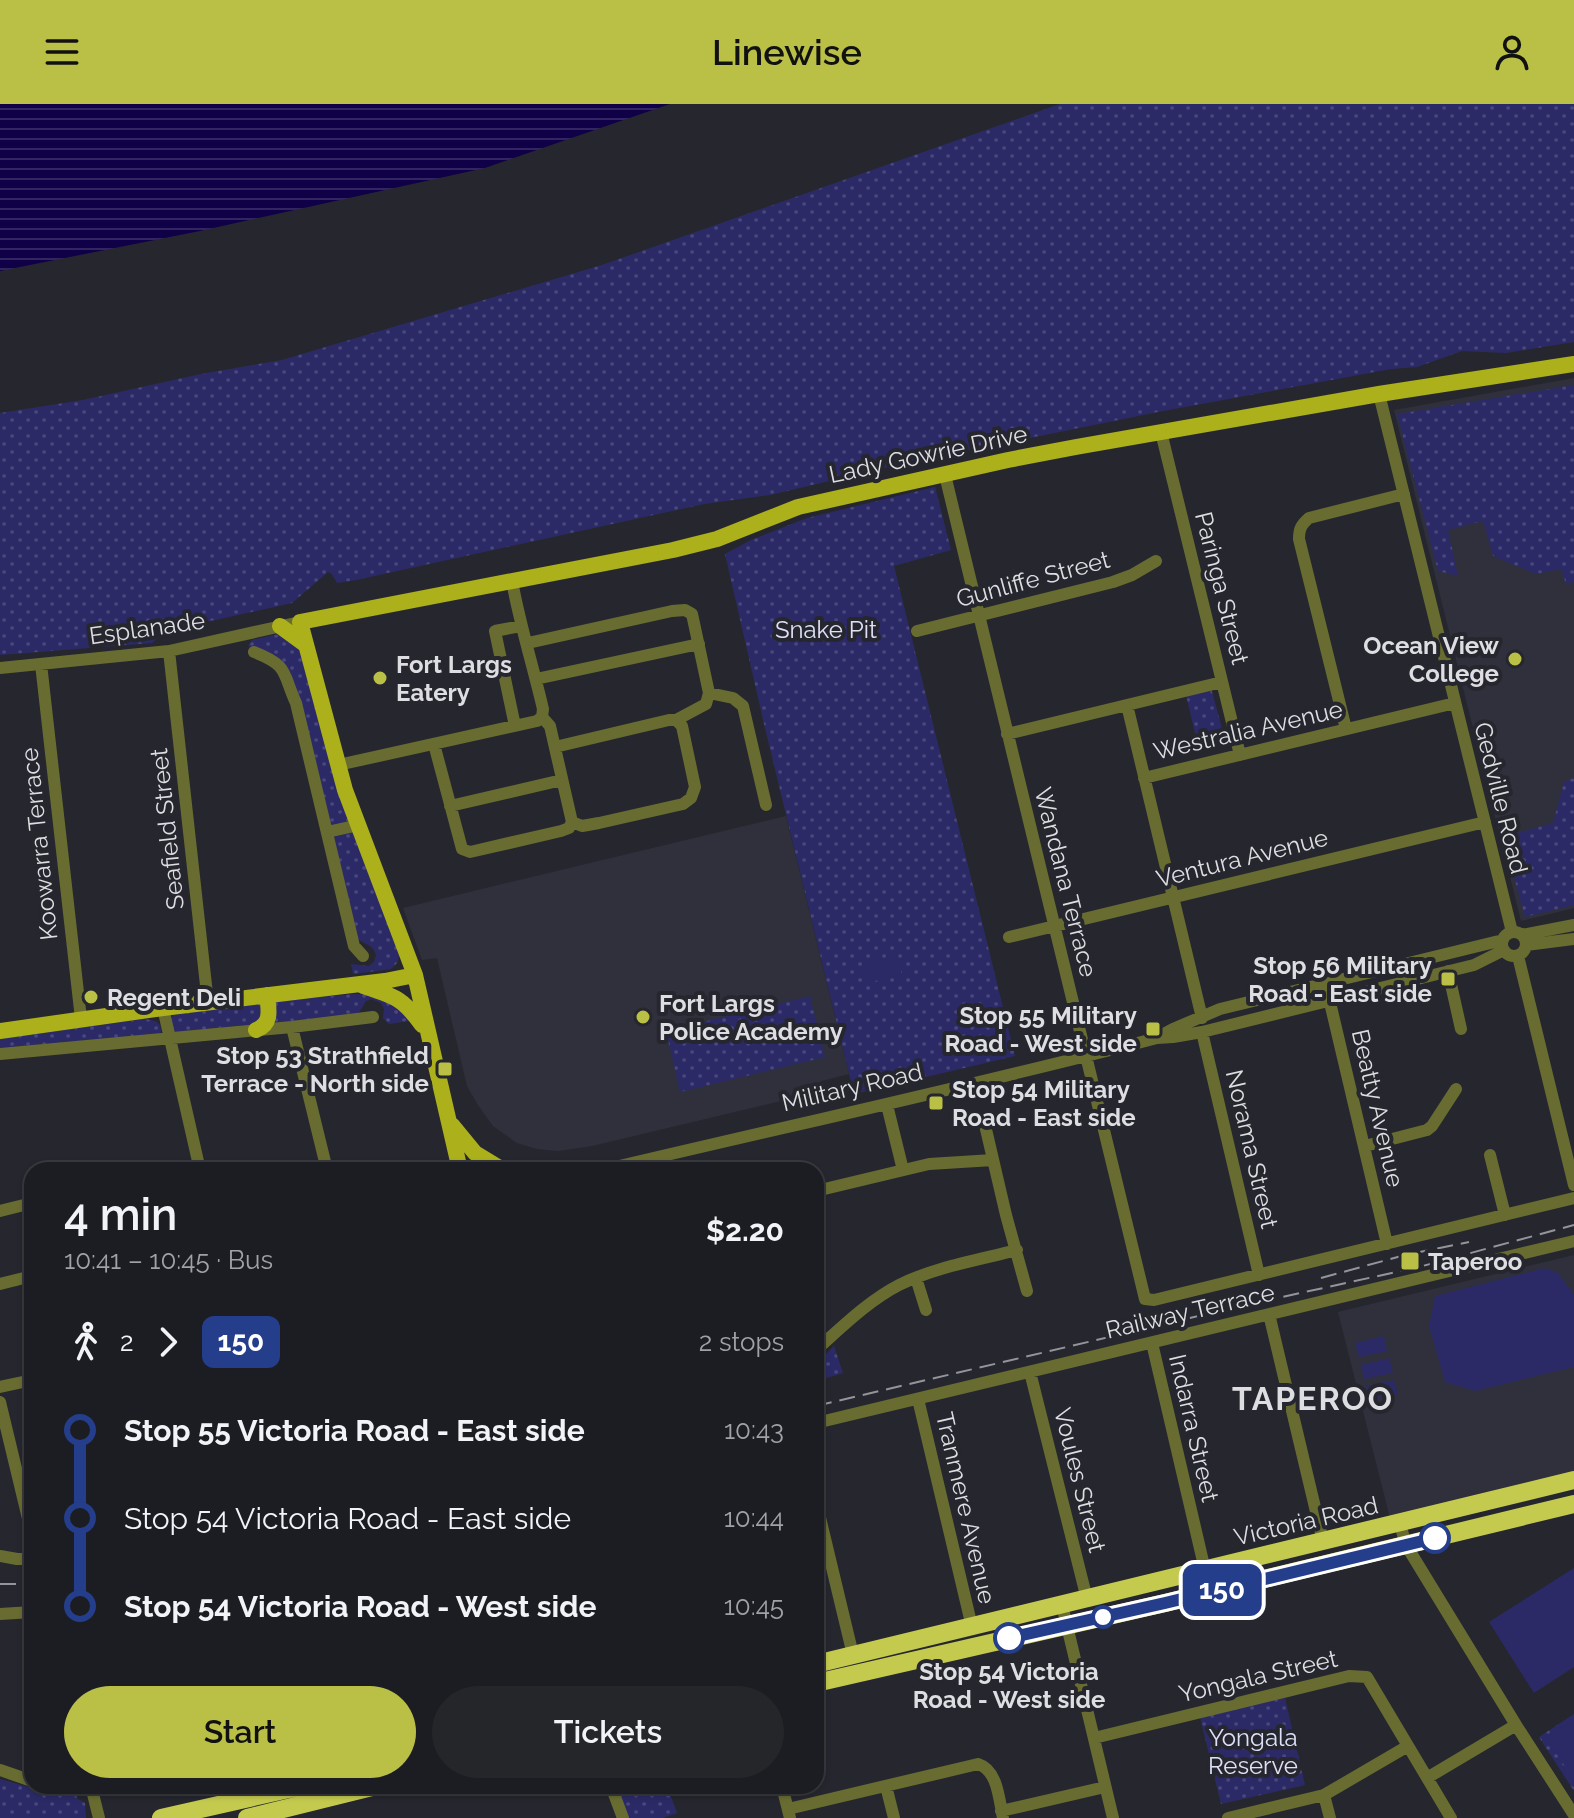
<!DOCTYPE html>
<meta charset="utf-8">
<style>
body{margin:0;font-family:Raleway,sans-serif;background:#25262a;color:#f1f3f6;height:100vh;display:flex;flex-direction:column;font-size:30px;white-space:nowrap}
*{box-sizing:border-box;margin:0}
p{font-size:26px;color:#a0a2a5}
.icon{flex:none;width:44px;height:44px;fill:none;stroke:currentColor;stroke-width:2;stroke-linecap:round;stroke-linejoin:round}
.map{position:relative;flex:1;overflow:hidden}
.sheet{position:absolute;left:24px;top:1058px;width:800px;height:632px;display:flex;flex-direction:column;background:#1c1d22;border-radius:24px;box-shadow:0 2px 6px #0004,0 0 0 2px #3a3b40}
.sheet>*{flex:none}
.badge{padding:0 16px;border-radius:12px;font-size:28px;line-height:52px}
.map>.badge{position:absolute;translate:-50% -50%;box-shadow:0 0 0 4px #fff}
.legs{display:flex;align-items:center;gap:12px;height:88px;padding:0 40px;font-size:26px}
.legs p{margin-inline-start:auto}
.summary{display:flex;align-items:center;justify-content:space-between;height:136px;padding:0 40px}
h1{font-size:44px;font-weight:600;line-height:60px}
.primary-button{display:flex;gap:16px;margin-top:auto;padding:16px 40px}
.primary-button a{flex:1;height:92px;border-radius:48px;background:#bac045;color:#111;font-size:32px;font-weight:600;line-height:92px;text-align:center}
.primary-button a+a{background:#25262a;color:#f1f3f6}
ul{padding:0 40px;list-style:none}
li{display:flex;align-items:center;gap:28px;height:88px;font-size:30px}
li i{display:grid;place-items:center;width:12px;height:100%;margin:0 10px;background:currentColor}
li i::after{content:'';width:20px;height:20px;margin:-10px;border:6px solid;border-radius:50%;background:#1c1d22}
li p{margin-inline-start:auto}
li:first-child i{background:linear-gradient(#0000 50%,currentColor 0)}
li:last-child i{background:linear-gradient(currentColor 50%,#0000 0)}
header{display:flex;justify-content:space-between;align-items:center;height:104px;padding:0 40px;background:#bac045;color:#111;font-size:36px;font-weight:600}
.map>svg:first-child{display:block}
.built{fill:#2f303c}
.grass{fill:url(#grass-dots)}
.garden{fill:#2b2a67}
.water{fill:url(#water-rules)}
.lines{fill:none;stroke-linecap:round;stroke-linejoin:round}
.minor{stroke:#696c31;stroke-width:12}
.major{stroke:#abb01b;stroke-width:16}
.highway{stroke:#c4ca4e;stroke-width:18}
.rail{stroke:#94949a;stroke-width:2;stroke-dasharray:16 8;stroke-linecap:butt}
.line-1-casing{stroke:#fff;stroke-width:18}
.line-1{stroke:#243e8c;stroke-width:12}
.poi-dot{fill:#bac045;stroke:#26272e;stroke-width:3}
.stop-1-dot{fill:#fff;stroke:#243e8c;stroke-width:4}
.labels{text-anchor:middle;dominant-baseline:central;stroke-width:8;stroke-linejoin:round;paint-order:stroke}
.street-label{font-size:24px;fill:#dddde2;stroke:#26272e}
.park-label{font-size:24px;fill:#dde0f7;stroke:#26272e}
.poi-label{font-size:24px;font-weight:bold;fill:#dddde2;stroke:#26272e;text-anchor:start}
.stop-label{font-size:24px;font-weight:bold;fill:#dddde2;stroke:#26272e}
.district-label{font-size:32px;font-weight:bold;letter-spacing:2px;fill:#dddde2;stroke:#26272e}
</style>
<header><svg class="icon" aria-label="menu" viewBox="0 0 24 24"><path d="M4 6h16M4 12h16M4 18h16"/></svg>Linewise<svg class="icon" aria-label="person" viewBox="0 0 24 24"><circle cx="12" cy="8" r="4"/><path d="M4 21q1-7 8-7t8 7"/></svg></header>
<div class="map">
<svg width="1574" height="1714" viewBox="0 0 1574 1714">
<defs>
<pattern id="grass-dots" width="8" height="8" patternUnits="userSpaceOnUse" patternTransform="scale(2)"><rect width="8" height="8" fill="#2b2a67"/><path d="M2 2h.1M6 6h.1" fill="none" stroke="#49487c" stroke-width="1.8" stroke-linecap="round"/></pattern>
<pattern id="water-rules" width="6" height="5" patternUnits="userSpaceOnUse" patternTransform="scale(2)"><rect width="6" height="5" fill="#100048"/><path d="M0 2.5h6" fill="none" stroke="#322562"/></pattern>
</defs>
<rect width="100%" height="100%" fill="#26272e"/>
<path class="built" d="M1574 274V804L1521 817 1394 306Z
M786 712 849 970 821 977 823 987 592 1042 558 1047 537 1045 517 1039 493 1022 478 1001 467 982 437 854 422 856 403 804Z
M1574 1151V1368L1390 1414 1338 1208Z"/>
<path class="grass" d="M1060 0H1574V238L1506 249 1462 247 1417 263 1391 265 1163 307 901 360 770 391 704 400 356 476 337 479 332 470 328 468 292 499 165 527 152 539 0 551V309L83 296 201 270 282 256 602 161Z
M1574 281V478L1566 480 1561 465 1536 470 1493 452 1483 417 1448 426 1458 472 1438 467 1397 310Z
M935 383 951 446 894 462 1015 952 854 990 765 624 725 450 751 436 807 414Z
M279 530 296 540 303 552 349 714V719L330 722 301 601 270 551 248 542 252 536Z
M1211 584 1226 639 1199 646 1186 591Z
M1574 674V801L1525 813 1498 714 1509 711 1514 730 1553 719 1564 678Z
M354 728 400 850 397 859 391 865 353 870 351 860 369 862 374 858 376 851C373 839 363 841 356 833L333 733Z
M353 890C387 890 389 896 415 916L389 920 383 914 384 905 381 899 371 895 366 897 358 910 270 920 275 898Z
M810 892 825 953 680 988 666 927Z
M262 899 266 903 257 920 175 928 172 925 170 915 174 911Z
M145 915C154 916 161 917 161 928L159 930 0 944V935Z
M834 1242 843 1269 816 1277V1260Z
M1285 1594 1305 1681 1221 1700 1200 1613Z
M1574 1610V1687L1539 1633Z
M0 1675 50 1689H75L78 1695 85 1699 86 1714H0Z
M616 1682H667L677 1709 663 1714H628Z"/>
<path class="garden" d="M898 852 902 871 866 879 862 860Z
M1545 1164 1558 1169 1574 1191V1263L1475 1287 1445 1278 1429 1222 1435 1192Z
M1384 1232 1387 1247 1359 1253 1355 1239Z
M1389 1254 1393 1269 1364 1275 1361 1261Z
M1394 1276 1398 1290 1369 1297 1366 1282Z
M1574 1464V1563L1534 1589 1489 1518Z
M1574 1616V1676L1546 1634Z"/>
<path class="water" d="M0 0H670L485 64 200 127 0 167Z"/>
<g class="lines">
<path class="minor" d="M1379 290 1512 828
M1161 328 1240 651
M945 371 1145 1195 1154 1196 1574 1094
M512 477C520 521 533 562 543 605L542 613
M917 527 1113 478 1132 471 1156 457
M528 539 672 507 685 506 692 510 709 589 706 600 676 616
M169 547 208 899
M254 548C290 562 282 569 296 599L354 842 363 852
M41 560 81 915
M0 564 169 547 300 518
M536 575 699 540
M709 589 733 594 743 602 766 701
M1127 601 1202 914
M515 622 495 527 521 522
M1346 625 1299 435C1299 425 1301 421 1309 414L1404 390
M1007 630 1222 578
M434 640 462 745 470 748 561 727 569 724 572 718 550 622 542 613
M555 643 669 616H676L682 622 695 683 691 694 683 700 599 719 582 722 572 718
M338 661 537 617 542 613
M1144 674 1455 599
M450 702 562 676
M327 728 359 721
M1502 840a12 12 0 1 1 24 0a12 12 0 1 1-24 0Z
M1522 831 1574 821
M1009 833 1485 718
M1526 841 1574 835
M1518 852 1574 1081
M1448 867 1461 925
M1328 890 1387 1140
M163 904 200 1066
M292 923 327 1066
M1202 928 1259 1171
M1160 932 1173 925 1220 905 1503 836
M0 950 292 923 373 913
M887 1001 903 1066
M985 1021 1006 1111 1027 1187
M1365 1042 1427 1026 1432 1022 1456 985
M1490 1051 1505 1111
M172 1066 198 1060
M603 1066C788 1022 973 982 1157 934L1173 933 1202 928 1474 861 1504 846
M816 1087 929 1060 993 1056
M0 1107 32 1099
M916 1174 926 1206
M0 1180 32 1172
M1269 1210 1323 1437
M1152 1239 1205 1466
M816 1246C842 1223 868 1197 899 1181 935 1163 978 1156 1017 1146
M1030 1268 1087 1495
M0 1283 32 1276
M918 1295 972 1523
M0 1298 32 1431
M816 1319 1574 1137
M816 1397 853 1551
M1400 1420 1406 1441 1516 1621 1574 1711
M0 1452 17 1455H32
M1062 1501 1113 1714
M0 1510 32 1508
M1094 1634 1349 1572 1367 1573 1451 1714
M0 1666 32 1677
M1427 1674 1516 1621
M91 1682 99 1714
M611 1682 623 1714
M782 1682 790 1714
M886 1682 894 1714
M1324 1691 1330 1714
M788 1705 978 1660C998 1666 999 1696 1003 1714
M1001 1707 1105 1683
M1228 1714 1324 1691 1408 1642"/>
<path class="major" d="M280 522 306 541
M363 882C394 892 403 894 422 921
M256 926C272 920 269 906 267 891
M0 927 163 904 385 877 415 871
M452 1021 475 1049 503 1066
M460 1066 415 871 345 686 300 518 673 446 717 435 798 403 1008 356 1076 343 1379 290 1574 260"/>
<path class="highway" d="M816 1560 1574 1376
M816 1579 1165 1499 1574 1400
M161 1714 302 1682
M247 1714 376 1682"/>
<path class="rail" d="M1321 1174 1405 1151 1469 1138
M816 1302 1241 1202 1419 1163 1574 1121
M0 1480H32"/>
</g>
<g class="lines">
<g class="line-1-casing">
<path id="line-1" d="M1009 1534 1165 1499 1435 1434"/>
</g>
<use href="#line-1" class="line-1"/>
</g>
<g class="poi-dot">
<circle cx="1515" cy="555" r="8"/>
<circle cx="380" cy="574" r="8"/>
<rect x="1440" y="867" width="16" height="16" rx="4"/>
<circle cx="91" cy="893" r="8"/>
<circle cx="643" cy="913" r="8"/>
<rect x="1145" y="917" width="16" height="16" rx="4"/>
<rect x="437" y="957" width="16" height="16" rx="4"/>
<rect x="928" y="991" width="16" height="16" rx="4"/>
<rect x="1400" y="1147" width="20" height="20" rx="4"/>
</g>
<g class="stop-1-dot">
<circle cx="1435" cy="1434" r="14"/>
<circle cx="1103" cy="1513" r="10"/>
<circle cx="1009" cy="1534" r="14"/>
</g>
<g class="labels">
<g class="street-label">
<text transform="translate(928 350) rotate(-12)">Lady Gowrie Drive</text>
<text transform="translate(1033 475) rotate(-15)">Gunliffe Street</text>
<text transform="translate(1222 484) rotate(76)">Paringa Street</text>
<text transform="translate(147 524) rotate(-8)">Esplanade</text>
<text transform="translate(1248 626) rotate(-13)">Westralia Avenue</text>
<text transform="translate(1501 694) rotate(76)">Gedville Road</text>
<text transform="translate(167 725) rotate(-96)">Seafield Street</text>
<text transform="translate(39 740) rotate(-96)">Koowarra Terrace</text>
<text transform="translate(1242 754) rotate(-14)">Ventura Avenue</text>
<text transform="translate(1066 778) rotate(76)">Wandana Terrace</text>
<text transform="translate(852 983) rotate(-13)">Military Road</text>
<text transform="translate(1378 1004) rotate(77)">Beatty Avenue</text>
<text transform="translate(1252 1045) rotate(77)">Norama Street</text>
<text transform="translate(1190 1207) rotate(-13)">Railway Terrace</text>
<text transform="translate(1194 1324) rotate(77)">Indarra Street</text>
<text transform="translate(1080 1376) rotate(76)">Voules Street</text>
<text transform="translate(966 1404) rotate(77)">Tranmere Avenue</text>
<text transform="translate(1306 1417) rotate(-13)">Victoria Road</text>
<text transform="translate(1258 1572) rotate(-13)">Yongala Street</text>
</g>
<g class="park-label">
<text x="826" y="525">Snake Pit</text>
<text x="1253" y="1633">Yongala<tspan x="1253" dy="28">Reserve</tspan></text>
</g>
<g class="poi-label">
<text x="1499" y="541" text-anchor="end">Ocean View<tspan x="1499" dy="28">College</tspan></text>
<text x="396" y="560">Fort Largs<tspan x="396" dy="28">Eatery</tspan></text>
<text x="1432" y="861" text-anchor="end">Stop 56 Military<tspan x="1432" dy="28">Road - East side</tspan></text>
<text x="107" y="893">Regent Deli</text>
<text x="659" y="899">Fort Largs<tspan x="659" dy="28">Police Academy</tspan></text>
<text x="1137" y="911" text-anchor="end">Stop 55 Military<tspan x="1137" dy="28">Road - West side</tspan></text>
<text x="429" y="951" text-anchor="end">Stop 53 Strathfield<tspan x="429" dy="28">Terrace - North side</tspan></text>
<text x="952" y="985">Stop 54 Military<tspan x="952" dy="28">Road - East side</tspan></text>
<text x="1428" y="1157">Taperoo</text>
</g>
<g class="stop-label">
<text x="1009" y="1567">Stop 54 Victoria<tspan x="1009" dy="28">Road - West side</tspan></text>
</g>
<g class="district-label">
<text x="1313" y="1294">TAPEROO</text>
</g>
</g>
</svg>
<b class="badge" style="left:1222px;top:1486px;background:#243e8c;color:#fff">150</b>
<section class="sheet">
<div class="summary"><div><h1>4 min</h1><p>10:41 – 10:45 · Bus</p></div><b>$2.20</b></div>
<div class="legs"><svg class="icon" aria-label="walk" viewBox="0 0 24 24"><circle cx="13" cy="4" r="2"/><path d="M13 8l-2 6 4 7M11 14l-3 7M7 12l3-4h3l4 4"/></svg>2<svg class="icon" aria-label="forward" viewBox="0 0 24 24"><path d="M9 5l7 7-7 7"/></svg><b class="badge" style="background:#243e8c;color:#fff">150</b><p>2 stops</p></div>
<ul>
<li><i style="color:#243e8c"></i><b>Stop 55 Victoria Road - East side</b><p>10:43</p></li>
<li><i style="color:#243e8c"></i><span>Stop 54 Victoria Road - East side</span><p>10:44</p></li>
<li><i style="color:#243e8c"></i><b>Stop 54 Victoria Road - West side</b><p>10:45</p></li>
</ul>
<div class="primary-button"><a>Start</a><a>Tickets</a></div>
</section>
</div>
